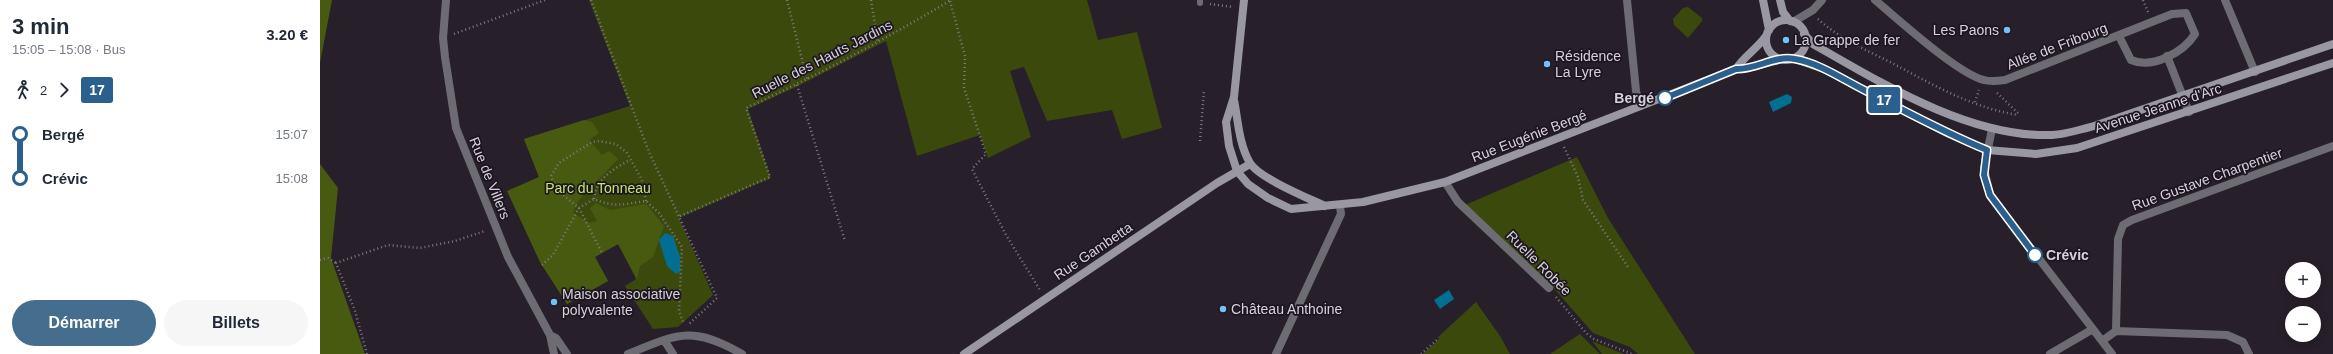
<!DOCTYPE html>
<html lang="fr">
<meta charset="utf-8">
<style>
body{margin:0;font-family:Arial,sans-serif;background:#f6f6f7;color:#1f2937;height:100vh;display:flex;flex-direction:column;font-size:15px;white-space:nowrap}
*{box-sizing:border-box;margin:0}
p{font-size:13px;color:#747a83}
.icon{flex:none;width:22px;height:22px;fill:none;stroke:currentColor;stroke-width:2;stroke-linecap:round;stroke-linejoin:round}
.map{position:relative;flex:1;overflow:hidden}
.panel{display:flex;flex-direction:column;background:#fff;width:320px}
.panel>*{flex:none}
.badge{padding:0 8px;border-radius:3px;font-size:14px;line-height:26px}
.fabs{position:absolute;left:1965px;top:262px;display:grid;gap:8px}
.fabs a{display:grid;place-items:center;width:36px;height:36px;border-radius:50%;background:#fff;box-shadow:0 2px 10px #0003;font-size:20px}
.map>.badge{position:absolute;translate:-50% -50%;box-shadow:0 0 0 2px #fff}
.legs{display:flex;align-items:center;gap:6px;height:44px;padding:0 12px;font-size:13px}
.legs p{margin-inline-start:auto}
.headline{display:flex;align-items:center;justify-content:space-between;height:68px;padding:0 12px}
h1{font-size:22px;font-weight:700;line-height:30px}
.primary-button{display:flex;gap:8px;margin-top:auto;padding:8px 12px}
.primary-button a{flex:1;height:46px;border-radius:24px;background:#456d8d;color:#fff;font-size:16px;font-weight:700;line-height:46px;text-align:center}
.primary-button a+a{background:#f6f6f7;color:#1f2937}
ul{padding:0 12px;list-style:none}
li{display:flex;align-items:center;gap:14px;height:44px;font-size:15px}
li i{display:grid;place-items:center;width:6px;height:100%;margin:0 5px;background:currentColor}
li i::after{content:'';width:10px;height:10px;margin:-5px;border:3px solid;border-radius:50%;background:#fff}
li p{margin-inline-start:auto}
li:first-child i{background:linear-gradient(#0000 50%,currentColor 0)}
li:last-child i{background:linear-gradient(currentColor 50%,#0000 0)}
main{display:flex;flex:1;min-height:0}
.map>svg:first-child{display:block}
.green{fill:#3b4a0c}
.forest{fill:#485a0f}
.water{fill:#006f92}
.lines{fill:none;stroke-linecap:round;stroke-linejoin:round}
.path{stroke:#807a83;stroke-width:2.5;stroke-dasharray:1 3;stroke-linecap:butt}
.lane{stroke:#6e6c73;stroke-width:6}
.street{stroke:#6e6c73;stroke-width:8}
.secondary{stroke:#9997a2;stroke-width:8}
.line-1-casing{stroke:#fff;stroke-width:9}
.line-1{stroke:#2b5f8d;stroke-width:6}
.poi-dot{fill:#73c1f6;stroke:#1d1621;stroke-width:1.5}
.stop-1-dot{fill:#fff;stroke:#2b5f8d;stroke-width:2}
.labels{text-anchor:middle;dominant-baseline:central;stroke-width:3.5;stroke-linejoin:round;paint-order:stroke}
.poi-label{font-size:14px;fill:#d7d2da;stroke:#1d1621;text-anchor:start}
.street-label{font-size:14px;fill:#d7d2da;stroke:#1d1621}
.stop-label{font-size:14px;font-weight:bold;fill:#d7d2da;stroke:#1d1621;text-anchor:end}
.park-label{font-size:14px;fill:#c4e76c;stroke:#1d1621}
</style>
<main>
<section class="panel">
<div class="headline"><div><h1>3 min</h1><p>15:05 – 15:08 · Bus</p></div><b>3.20 €</b></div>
<div class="legs"><svg class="icon" aria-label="walk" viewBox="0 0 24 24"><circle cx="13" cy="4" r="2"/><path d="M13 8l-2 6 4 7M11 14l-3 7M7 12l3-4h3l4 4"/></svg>2<svg class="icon" aria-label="forward" viewBox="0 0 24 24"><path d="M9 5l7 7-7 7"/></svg><b class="badge" style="background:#2b5f8d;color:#fff">17</b></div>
<ul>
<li><i style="color:#2b5f8d"></i><b>Bergé</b><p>15:07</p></li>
<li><i style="color:#2b5f8d"></i><b>Crévic</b><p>15:08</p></li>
</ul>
<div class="primary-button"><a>Démarrer</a><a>Billets</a></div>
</section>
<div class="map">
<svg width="2013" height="354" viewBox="0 0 2013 354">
<rect width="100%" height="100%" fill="#271f2a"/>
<path class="green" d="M269 0H767L778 40 817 32 842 128 802 139 792 110 727 121 704 67 690 71 711 137 668 158 660 135 597 156 566 41 476 87 428 109 451 178 359 218 393 295 358 327 333 329 305 286 316 279 298 244 275 257 288 281 247 304 220 262 197 187 219 177 204 139 310 106Z
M1368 7 1382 18V21L1368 38 1354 25 1353 19 1363 8Z
M1257 157 1288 218 1375 354H1318L1310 347 1273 333 1231 285 1145 205Z
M1156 302 1180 336 1190 354H1103L1119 339 1118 337Z
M1260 334 1280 354H1230Z
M1272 341 1304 354H1282Z"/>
<path class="forest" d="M0 0H12L0 63Z
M264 120 272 122 279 133 269 140 282 155 289 151 298 159 258 201 253 213 269 223 277 221 270 208 276 203 290 210 326 204 344 226 333 257 320 266 317 279 298 244 275 257 288 281 247 304 220 262 187 191 219 177 204 139Z
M0 164 18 188 11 258 45 354H0Z"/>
<path class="water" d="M1467 94 1472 97 1471 103 1453 112 1449 102Z
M345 233 353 236 360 257V272L356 274 347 266 339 240Z
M1129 290 1134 299 1120 309 1114 300Z"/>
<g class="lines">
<path class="path" d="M271 0 329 152 397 298 368 325
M467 0 487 79
M551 0 558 43
M1823 0 1828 12
M630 1 645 56 644 88 666 154 652 169 686 235 720 290
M890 4 913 7
M1498 19C1520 39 1548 51 1574 64 1613 85 1653 108 1698 115
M134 34 225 0
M1516 45 1521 37
M477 85 525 241
M1677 93 1698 113
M1655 102 1659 90
M880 141 884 90
M1244 147 1258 177 1263 200 1308 267
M274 199C276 179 293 169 310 160
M326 201 322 180 307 153 296 144 279 141 272 142 239 163 231 176C235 190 248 199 259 208L274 199C295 208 304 204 326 201L339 213 362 247 359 311 364 324
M259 208 282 253
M360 216 450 177 426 108C496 76 564 40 631 0
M0 260 8 258 16 263
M222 265 233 255 259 208
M1236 297 1266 333 1274 339 1312 354
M47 354 35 311 16 263 68 245 100 248 135 241 165 231
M1101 354 1118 339"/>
<path class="lane" d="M880 3V0"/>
<path class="street" d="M126 0 123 38 125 57 136 128 188 257 230 335 234 354
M1307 0 1316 91 1320 106
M1555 0C1578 19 1638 74 1664 80 1671 82 1678 81 1685 80L1852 14 1866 13 1875 34C1863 53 1832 69 1811 60L1799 36
M1905 0 1935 72
M1473 22 1493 10 1502 0
M1847 56 1869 112
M1672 129 1664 168 1670 195 1792 354
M1125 182 1138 202 1229 288
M1796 331 1798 239 1803 225 1812 220 2013 146
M230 335 236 338 247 354
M344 340 353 354
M1782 341 1796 331 1907 335 1923 342 1929 354
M308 354C357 334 372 325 422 354
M956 354 1021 214 1020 206
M1730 354 1773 329"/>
<path class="secondary" d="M924 0 914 97 906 122 909 146 917 171 928 184 948 198 971 209 1043 202 1125 182 1416 69C1432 70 1448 61 1465 59
M1443 0 1449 30
M1460 0 1463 12 1470 21
M1446 40a20 20 0 1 1 40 0a20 20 0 1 1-40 0Z
M1484 34 1493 44C1563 84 1650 138 1732 135 1746 134 1760 130 1774 126L2013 44
M1472 58 1504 69 1627 133 1667 150 1716 154 1757 148 2013 63
M1416 69C1424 56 1437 49 1446 36
M914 100C918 120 919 145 930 163 939 178 988 198 1005 206
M644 354 897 183 930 164"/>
</g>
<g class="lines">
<g class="line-1-casing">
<path id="line-1" d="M1345 98 1416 69C1436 70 1454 55 1475 59 1499 63 1522 79 1544 90 1585 111 1625 133 1667 150L1664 175 1670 195 1715 255"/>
</g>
<use href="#line-1" class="line-1"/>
</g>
<g class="poi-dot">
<circle cx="1687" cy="30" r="4"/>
<circle cx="1466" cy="40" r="4"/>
<circle cx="1227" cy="64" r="4"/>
<circle cx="234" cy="302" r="4"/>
<circle cx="903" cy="309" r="4"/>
</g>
<g class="stop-1-dot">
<circle cx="1345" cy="98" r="7"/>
<circle cx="1715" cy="255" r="7"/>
</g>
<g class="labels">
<g class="poi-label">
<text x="1679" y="30" text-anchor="end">Les Paons</text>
<text x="1474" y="40">La Grappe de fer</text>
<text x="1235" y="56">Résidence<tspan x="1235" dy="16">La Lyre</tspan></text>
<text x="242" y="294">Maison associative<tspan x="242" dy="16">polyvalente</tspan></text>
<text x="911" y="309">Château Anthoine</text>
</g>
<g class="street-label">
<text transform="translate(1737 46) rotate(-21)">Allée de Fribourg</text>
<text transform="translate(502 59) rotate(-27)">Ruelle des Hauts Jardins</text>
<text transform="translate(1838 108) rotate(-18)">Avenue Jeanne d'Arc</text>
<text transform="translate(1209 136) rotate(-21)">Rue Eugénie Bergé</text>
<text transform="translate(170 178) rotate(68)">Rue de Villers</text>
<text transform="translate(1887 179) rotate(-20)">Rue Gustave Charpentier</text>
<text transform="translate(773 251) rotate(-34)">Rue Gambetta</text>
<text transform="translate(1219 263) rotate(45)">Ruelle Robée</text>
</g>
<g class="stop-label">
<text x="1334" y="98">Bergé</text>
<text x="1726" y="255" text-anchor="start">Crévic</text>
</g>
<g class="park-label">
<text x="278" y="188">Parc du Tonneau</text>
</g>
</g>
</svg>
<div class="fabs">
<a>+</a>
<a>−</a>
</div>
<b class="badge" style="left:1564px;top:100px;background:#2b5f8d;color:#fff">17</b>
</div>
</main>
